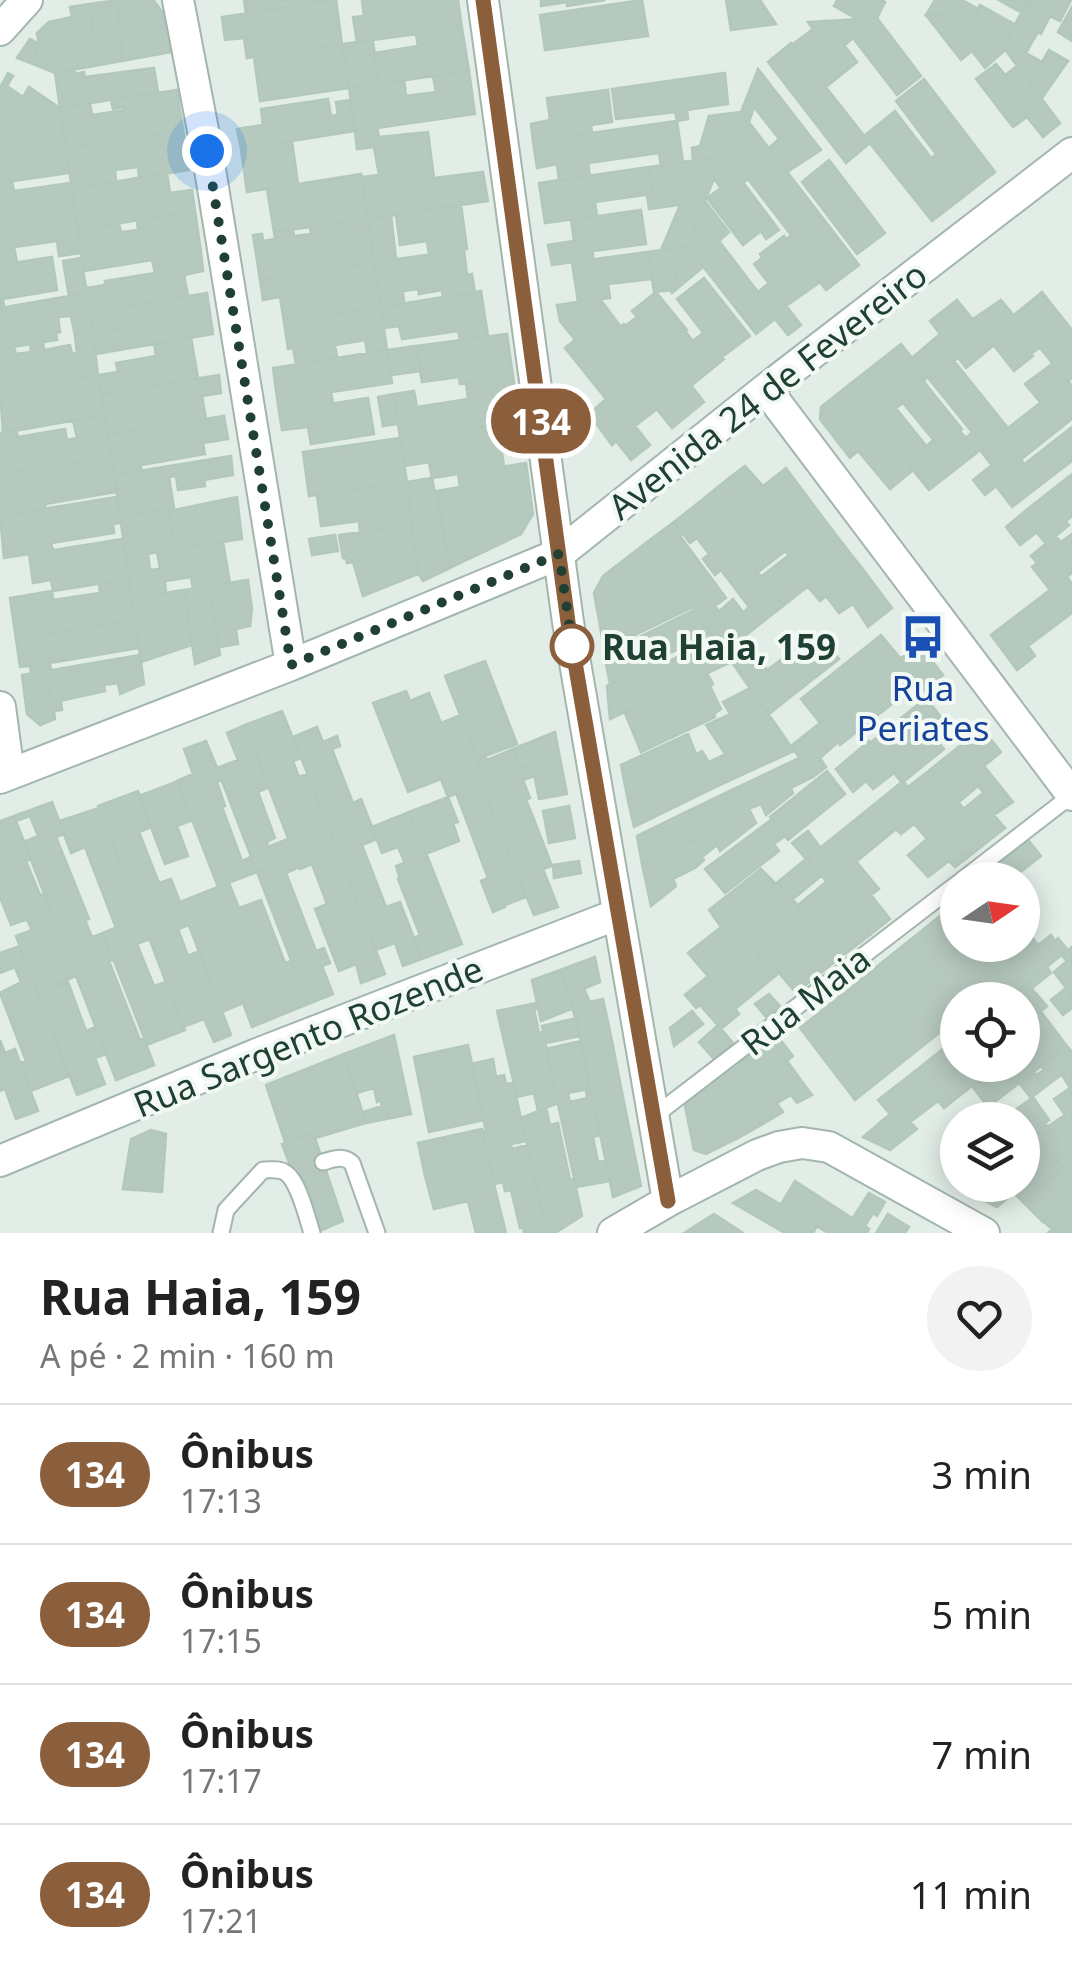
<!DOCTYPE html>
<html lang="pt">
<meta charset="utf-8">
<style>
body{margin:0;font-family:"Noto Sans",sans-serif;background:#f2f2f2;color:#222;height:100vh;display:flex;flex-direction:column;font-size:38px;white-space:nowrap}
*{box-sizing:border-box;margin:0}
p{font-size:32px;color:#767676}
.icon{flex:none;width:55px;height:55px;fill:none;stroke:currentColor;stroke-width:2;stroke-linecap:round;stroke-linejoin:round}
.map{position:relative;height:1233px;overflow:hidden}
.panel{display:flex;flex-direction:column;background:#fff;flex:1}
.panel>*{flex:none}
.badge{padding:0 20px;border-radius:32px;font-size:35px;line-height:65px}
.needle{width:65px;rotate:77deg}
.buttons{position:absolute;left:940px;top:862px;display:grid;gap:20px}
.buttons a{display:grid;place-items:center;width:100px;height:100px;border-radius:50%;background:#fff;box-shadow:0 5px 25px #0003;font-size:50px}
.you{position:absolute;width:50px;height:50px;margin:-25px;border:8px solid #fff;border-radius:50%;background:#1a73e8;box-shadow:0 0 0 15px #1a73e833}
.map>.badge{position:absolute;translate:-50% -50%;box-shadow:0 0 0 5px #fff}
.round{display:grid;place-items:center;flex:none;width:105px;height:105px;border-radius:52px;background:#f2f2f2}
.headline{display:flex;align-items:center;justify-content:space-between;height:170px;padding:0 40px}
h1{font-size:48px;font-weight:700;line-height:75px}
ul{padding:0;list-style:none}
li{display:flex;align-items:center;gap:30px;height:140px;padding:0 40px;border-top:2px solid #e0e0e0}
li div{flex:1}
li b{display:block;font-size:38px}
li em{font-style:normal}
li .badge{min-width:110px;font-weight:700;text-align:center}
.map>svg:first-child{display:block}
.building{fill:#b6c9bf;stroke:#b3c8bc;stroke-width:2.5}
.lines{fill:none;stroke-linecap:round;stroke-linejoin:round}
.lane-casing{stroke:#a3b6ad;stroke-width:19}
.street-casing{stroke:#a3b6ad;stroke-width:34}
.lane{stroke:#fff;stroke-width:15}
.street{stroke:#fff;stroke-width:30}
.line-casing{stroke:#fff;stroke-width:22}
.line{stroke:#8b5e3c;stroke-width:15}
.walk{stroke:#1f4033;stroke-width:10;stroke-dasharray:0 18}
.stop-dot{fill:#fff;stroke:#8b5e3c;stroke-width:5}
.labels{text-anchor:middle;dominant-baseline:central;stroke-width:8;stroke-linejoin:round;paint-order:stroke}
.street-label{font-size:35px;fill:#1f4033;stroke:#f2f9f5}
.stop-label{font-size:35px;font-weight:bold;fill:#1f4033;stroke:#f2f9f5;text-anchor:start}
.transit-label{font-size:35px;fill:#164399;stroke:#f2f9f5}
</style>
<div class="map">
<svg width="1072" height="1233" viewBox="0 0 1072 1233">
<rect width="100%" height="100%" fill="#e1ede6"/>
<path class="building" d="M118 0 154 1 164 14 171 52 122 61Z
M118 0 122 61 55 73 33 64 38 46 94 36 89 4Z
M244 0H330V1L246 13Z
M336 0 342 44 247 58 244 38 225 40 222 17Z
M362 0H458L462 28 357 42 353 17 364 16Z
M541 0H605L567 6V2L541 6Z
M642 0 648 36 545 50 540 15Z
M726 0H760L776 24 731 30Z
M837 0H881L885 2 877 18 857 19 834 6Z
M935 0H962L978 9 976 12 926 15Z
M999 0H1029L1022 13Z
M1029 0H1071L1060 21 1026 4Z
M89 4 94 36 38 46 33 64 17 58 30 39 39 44 37 33 49 22 72 17 70 7Z
M1026 4 1050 16 1041 34 1038 32 1026 53 1042 62 1030 83 1003 47Z
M980 5 1016 25 1003 47 976 12Z
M1072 7V41L1058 32Z
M976 12 1005 50 985 68 972 51 961 60 926 15Z
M877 18 921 76 897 95 853 38 845 45 826 21Z
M826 21 857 62 826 87 793 44 813 29 808 22Z
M462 28 469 71 378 84 374 53 418 46 416 34Z
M373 40 378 84 349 88 342 44Z
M791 43 870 143 846 163 768 62Z
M342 44 349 88 260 101 254 57Z
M1049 50 1068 61 1042 98 1030 83Z
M996 64 1005 75 1017 66 1060 123 1043 137 1027 117 1013 127 976 79Z
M154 68 158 92 60 108 55 73 74 69 75 74 84 72 85 77Z
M758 69 821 150 787 172 769 148 779 139 754 107 749 122 741 112Z
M469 71 475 114 355 131 349 88 404 80 406 96 436 92 433 76Z
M8 73 13 76 7 86 23 97 29 87 60 108 64 139 0 149V88Z
M725 73 728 104 687 110 688 119 677 121 675 112 616 119 612 89Z
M924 79 995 172 962 198 932 158 936 154 896 101Z
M177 90 183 130 66 148 60 108 90 103 92 115 125 110 124 107 113 109 111 100Z
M608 90 612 122 591 125 592 133 533 141 531 124 550 120 547 98Z
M328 99 331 116 338 115 336 102 350 100 355 131 241 149 237 129 263 125 261 109Z
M895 111 962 198 932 221 864 136Z
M741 112 723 156 693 161 692 148 700 146 709 116Z
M741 112 859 265 826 290 787 239 791 235 748 179 743 183 723 156Z
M677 121 683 162 661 166 659 153 588 163 590 176 559 181 557 164 537 168 533 141Z
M377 128 379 137 428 132 434 178 483 172 488 201 368 219 362 177 379 175 374 147 357 149 355 131Z
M183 130 189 170 139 178 138 167 115 170 116 182 72 189 66 148Z
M64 139 69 173 0 183V149Z
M292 141 298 184 247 192 241 149Z
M723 156 705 201 649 209 647 195 652 194 649 167Z
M723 156 779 230 766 239 761 231 743 245 707 198 721 188 714 179Z
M829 160 885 233 857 254 802 182Z
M649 167 652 194 595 202 597 216 545 223 539 183Z
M167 173 170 193 192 190 195 211 78 230 72 189Z
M361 174 368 219 274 232 267 189Z
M12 181 14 191 71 183 75 212 0 223V183Z
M705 201 687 246 661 250 680 205Z
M705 201 729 232 719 241 758 292 769 283 801 325 788 335 775 319 756 334 687 246Z
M461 204 467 249 429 255 427 241 400 245 396 215Z
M641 210 646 244 593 251V259L552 265 548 245 574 241 571 220Z
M195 211 201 252 84 271 78 230 119 224 121 232 138 230 137 221Z
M75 212 81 253 59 256 57 241 14 247 17 263 0 265V223Z
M391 215 396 259 374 262 368 219Z
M368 219 374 262 260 280 253 235 262 234 263 241 275 239 274 232 293 230 294 236 311 234 310 227Z
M784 236 820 282 786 306 754 264 762 258 760 254Z
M687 246 670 290 654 292 648 252Z
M687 246 703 267 672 293 670 290Z
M464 250 467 275 472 274 475 293 443 298 442 290 419 294 418 289 403 291 404 304 381 307 374 262Z
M201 252 203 271 184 275 188 296 89 313 86 288 105 285V281L155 273 152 260Z
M648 252 653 279 608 284 610 298 578 302 572 262Z
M52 257 57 290 3 299 4 307 0 308V265Z
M81 258 87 293 69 296 63 261Z
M374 262 381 307 284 322 280 297 263 300 260 280Z
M704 278 750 336 722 357 677 299Z
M481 291 488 336 460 340 458 331 402 339 399 326 384 328 381 307Z
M656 292 687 330 685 331 693 341 703 333 724 359 691 386 632 311Z
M1042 292 1072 330V378L1067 382 1014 315Z
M87 293 93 333 75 336 71 316 58 317 60 332 56 333 57 340 0 349V308Z
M207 293 210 313 93 333 89 313Z
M600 299 621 327 602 342 570 303Z
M957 300 994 345 966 368 930 321Z
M1001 300 1040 347 1031 354 1033 356 1014 371 973 319Z
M570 303 657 409 635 426 650 445 631 460 616 441 612 445 589 414 606 399 565 348 575 340 560 321 557 305Z
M381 307 387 350 367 352 365 340 335 345 337 357 296 364 293 348 288 349 284 322Z
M210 313 213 334 96 354 93 333Z
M637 317 687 380 676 389 625 326Z
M624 324 676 389 687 380 704 402 672 428 602 342Z
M93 333 98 375 0 390V349L14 347 16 354 31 352 30 344 43 342 44 350 70 345 72 354 77 353 75 336Z
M507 334 513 376 460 384 459 377 422 382 416 346Z
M940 334 958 358 954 361 1008 428 984 447 912 358Z
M191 337 198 378 101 394 98 375 118 372 116 363 156 356 154 343Z
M901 344 927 377 924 381 912 367 889 386 873 366Z
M416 346 421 371 391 375 387 350Z
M387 350 392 383 331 392 333 403 279 412 273 368Z
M1052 364 1067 382 1041 403 1025 384Z
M873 366 889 386 903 403 896 408 878 386 857 402 845 388Z
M912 367 962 429 940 448 889 386Z
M98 375 105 415 3 433 0 390Z
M219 375 221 393 202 396 206 419 108 435 101 394Z
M513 376 519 421 400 438 394 394 414 391 417 407 468 399 466 383Z
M1068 381 1072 386V419L1000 476 980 450Z
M878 386 928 448 908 464 857 402Z
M845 388 913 470 890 489 858 451 850 458 820 419 821 407Z
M394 394 398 424 383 426 378 397Z
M368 398 374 434 311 444 308 427 282 430 279 412Z
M105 415 111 457 0 474V433L16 430 18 437 65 429 67 440 77 438 73 420Z
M224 416 228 439 203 443 205 454 141 465V471L114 475 108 435Z
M498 424 504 467 432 478 429 462 404 466 400 438Z
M1072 427V461L1012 507 996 486Z
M960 431 966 438 972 432 984 447 956 469 940 448Z
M400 438 407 482 309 496 303 452Z
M933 440 956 469 929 490 908 464Z
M231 456 233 475 204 480 205 486 178 490 176 476 169 477 174 508 120 516 114 475Z
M111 457 116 492 45 504 46 509 0 516V474Z
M1021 459 1024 464 985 495 973 480 992 465 1000 476Z
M526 463 533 514 521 534 450 568 437 491 460 487 458 474Z
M745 466 763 486 786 468 824 519 784 550 729 478Z
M1072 474V516L1065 522 1069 525 1046 544 1034 529 1037 527 1025 511Z
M432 478 450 568 423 581 418 573 407 482Z
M729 478 785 551 758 572 703 499Z
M407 482 412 525 360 532 359 521 321 526 317 495Z
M117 497 121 523 113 524 114 533 51 543 53 550 4 558 0 516Z
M237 497 242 539 175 549 169 511Z
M703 499 783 606 755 628 744 612 749 607 721 570 715 575 703 559 709 554 697 538 690 543 674 522Z
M168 508 175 549 126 558 120 516Z
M1025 511 1037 527 1034 529 1037 532 1020 545 1006 527Z
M824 519 850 553 811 584 784 550Z
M674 522 683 533 680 536 712 579 699 589 695 584 683 594 647 542Z
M412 525 418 574 363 596 353 562 347 563 346 558H343L339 535Z
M1072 534V573L1050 590 1032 567 1037 563 1031 556 1055 536 1061 542Z
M335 535 338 551 312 555 309 539Z
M123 539 129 579 53 591 51 580 33 583 29 554Z
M223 542 230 583 193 589 191 577 165 581 166 593 131 598 126 558 148 554 150 570 160 569 157 552Z
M647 542 674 581 599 620 594 593 603 576Z
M850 553 862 568 820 601 808 587Z
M789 555 811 584 783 606 761 577Z
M862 568 892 608 868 627 853 604 839 613 826 596Z
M1067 577 1072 584V613L1028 646 1035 656 1017 670 991 635Z
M129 579 135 620 16 639 10 598 52 591 53 600 100 593 99 584Z
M712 579 726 598 715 606 720 613 705 624 683 594 695 584 699 589Z
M248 580 252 609 250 626 236 629 238 644 219 647 209 586Z
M674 581 693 607 604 650 599 620Z
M209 586 220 655 195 664 184 590Z
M184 590 192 645 141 662 131 598Z
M733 599 755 628 725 652 705 624Z
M694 610 710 633 634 671 621 646Z
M135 620 139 648 50 663 51 670 31 673 30 666 20 667 16 639Z
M712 635 731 662 610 719 607 686 658 660 661 665 697 647V644Z
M881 635 901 659 820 723 801 699Z
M742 638 789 698 768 715 725 652Z
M814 643 824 654 830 648 839 659 789 698 767 670 789 654 792 658Z
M919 644 943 675 922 692 916 685 840 745 838 742 820 758 826 767 813 777 791 746Z
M140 655 144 684 120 694 118 683 104 685 105 691 51 703 46 671Z
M626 655 634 671 610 684 606 664Z
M485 661 517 744 477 759 445 676Z
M46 671 51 703 61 701 62 710 54 711 55 719 40 725 27 714 22 675Z
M707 673 713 684 710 686 721 709 714 714 715 717 641 752 625 713Z
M750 688 759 701 730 714 723 702Z
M406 691 441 779 408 792 373 703Z
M429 693 441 723 461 715 487 782 448 797 410 701Z
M926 698 942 718 928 730 944 749 902 783 870 743Z
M759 701 779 729 725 754 706 725Z
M282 711 301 758 293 761 299 777 307 774 334 842 295 857 245 725Z
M245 725 269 787 258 792 275 838 267 842 268 847 288 839 295 857 257 872 217 768 238 760 227 733Z
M317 727 323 742 337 736 340 746 332 749 353 803 361 799 372 827 334 842 293 737Z
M982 728 1001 752 984 766 997 782 984 793 978 786 959 802 931 769Z
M779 729 794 751 724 783 713 760Z
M555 732 559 753 521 768 513 749Z
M688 734 696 754 702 751 709 762 628 801 621 765Z
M206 741 222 780 217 782 225 806 222 807 242 861 251 857 257 872 218 887 177 781 193 774 184 749Z
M869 741 894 773 873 789 866 781 853 792 836 769Z
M513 749 521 768 487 782 477 759 485 756 487 760Z
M559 753 567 794 539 799 532 764Z
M799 758 813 777 791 788 793 793 766 815 761 804 749 809 738 787Z
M713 760 724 783 634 827 628 801Z
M532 764 535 776 523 780 530 798 526 800 533 817 499 829 481 784Z
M931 769 964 809 941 827 908 787Z
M827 771 845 794 788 840 770 817Z
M178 781 193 820 177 826 188 856 165 864 139 796Z
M903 781 941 827 927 839 914 824 901 834 896 829 856 862 835 836Z
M997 782 1013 802 994 815 1005 828 967 858 941 827Z
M481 784 526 897 505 905V907L493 912 481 881 488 878 456 793Z
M738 787 756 823 738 837 730 822 702 836 690 810Z
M138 791 151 827 139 832 159 883 171 879 180 902 141 917 98 806Z
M448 797 458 822 453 823 459 841 426 854 409 812Z
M52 802 64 834 56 837 89 919 85 920 92 937 65 947 24 842 38 836 30 816 16 821 14 816Z
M569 806 575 838 549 843 543 811Z
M99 808 141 917 116 928 85 847 71 853 59 821Z
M690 810 702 836 642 864 637 836Z
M409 812 428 858 406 866 398 847 382 853 372 827Z
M14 816 31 859 26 861 40 895 44 894 51 911 11 925 0 897V821Z
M533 817 552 866 543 869 558 907 534 915 499 829Z
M772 819 785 836 774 844 779 851 725 893 705 869Z
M730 822 738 837 720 851 717 845 702 857 694 839Z
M372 827 377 839 362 845 386 907 400 902 422 959 403 966 395 943 376 950 334 842Z
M941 827 967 858 955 867 949 861 928 877 908 855Z
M808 831 820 847 806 859 792 843Z
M835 836 879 889 871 895 890 919 870 935 807 858Z
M1025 836 1041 856 1010 880 994 861Z
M694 839 704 860 695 868 673 879 676 886 651 906 642 864Z
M334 842 385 974 361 983 356 964 339 971 315 909 327 904 312 864 300 869 295 857Z
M295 857 299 867 286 873 316 951 324 948 330 963 322 966 333 994 308 1004 257 872Z
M428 858 462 944 422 959 414 938 420 935 398 879H400L396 866 404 863 406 866Z
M807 858 821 876 793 899 778 882Z
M579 861 581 873 554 878 553 865Z
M761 869 776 884 721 927 709 910Z
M778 882 841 957 813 979 751 903Z
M826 882 870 935 841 957 797 906Z
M229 883 239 908 261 900 285 963 291 961 308 1004 269 1020 218 887Z
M218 887 269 1020 252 1027 243 1003 222 1012 180 902Z
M958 890V945H1022V924L1038 945 1051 935 1055 941 1058 938 1068 950 1005 1000 995 988 980 1000H958V1018L855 1100 800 1028 955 904 948 897Z
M180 902 189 925 178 929 188 956 199 951 231 1035 214 1042 204 1019 183 1027 141 917Z
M751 903 780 940 761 956 750 943 754 940 734 917Z
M51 911 65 947 26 963 16 936 32 930 27 920Z
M141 917 150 939 137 944 154 986 166 982 185 1030 147 1045 103 933Z
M734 917 754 940 750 943 761 956 719 989 688 953Z
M103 933 113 960 109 961 140 1040 144 1038 154 1065 116 1080 65 947Z
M780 940 813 979 796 993 779 973 735 1009 739 1014 721 1029 700 1005Z
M19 946 26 963 0 973V953Z
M65 947 76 976 45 989 46 991 38 994 26 963Z
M1072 947V996L1054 972 1067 961 1061 955Z
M595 957 600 982 569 995 560 970Z
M26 963 69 1076 31 1091 20 1063 26 1061 0 993 21 982 15 968Z
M1047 967 1051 973 1026 993 1022 987Z
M560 970 574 1008 541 1021 532 980Z
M708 976 719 989 696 1008 685 995Z
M68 982 86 1031 96 1027 106 1054 95 1058 105 1084 77 1095 38 994Z
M1022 987 1051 1025 1022 1047V1000H1005Z
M1066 988 1072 996V1008L1063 1015 1051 1000Z
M584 989 590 1002 603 999 610 1031 580 1037 569 995Z
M1033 990 1047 1006 1040 1012 1028 995Z
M769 994 780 1006 766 1017 755 1004Z
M537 1003 538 1008 534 1009 539 1033 543 1032 558 1103 538 1111 534 1093 517 1097 497 1011Z
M692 1011 703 1024 674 1046 670 1028Z
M577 1018 580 1036 546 1043 542 1026Z
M718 1025 733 1043 714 1059 699 1042Z
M1051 1025 1067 1046 988 1107 972 1086 999 1065H1022V1047Z
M610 1031 623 1097 594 1104 580 1037Z
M775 1033 793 1056 761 1081 744 1057Z
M394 1035 411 1114 366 1123 363 1112 382 1106 380 1100 377 1102 374 1088 357 1093 344 1054Z
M0 1040 5 1053 15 1049 38 1111 16 1119 5 1089 0 1091Z
M581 1041 589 1089 556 1095 546 1049Z
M468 1045 484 1120 429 1132 414 1057Z
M948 1045 958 1057V1065H964L977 1082 944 1108 914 1072Z
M1067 1046 1072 1052V1067L1045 1087 1036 1075 1044 1070 1041 1066Z
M344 1054 366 1123 312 1139 310 1134 285 1142 266 1085Z
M744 1057 783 1112 761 1125 725 1072Z
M493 1059 496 1077 504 1075 506 1084 513 1083 521 1118 486 1131 471 1064Z
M787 1061 812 1095 797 1103 791 1095 777 1103 761 1081Z
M964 1065H999L977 1082Z
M1072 1067V1127L1056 1138 1047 1127 1065 1115 1054 1099 1070 1088 1062 1075Z
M725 1072 761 1125 738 1138 704 1088Z
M914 1072 938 1101 902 1128 878 1100Z
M1034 1072 1045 1087 1031 1098 1019 1083Z
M704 1088 738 1138 706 1154 694 1150 685 1106V1103Z
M591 1089 600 1135 593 1137 598 1162 606 1161 610 1181 576 1187 556 1095 568 1093 570 1102 587 1098 586 1090Z
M623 1097 641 1186 613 1197 594 1104Z
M1033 1097 1049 1120 1045 1123 1056 1138 1022 1163V1120H1002Z
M546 1108 550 1125 558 1123 570 1180 574 1178 582 1216 555 1233H547L521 1118Z
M890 1114 902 1128 910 1122 917 1129 890 1150 863 1137Z
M521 1118 526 1141 511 1144 512 1149 527 1145 547 1233H524L523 1227 520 1228 511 1190 505 1191 503 1182 494 1184 482 1132Z
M1072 1127V1175L1043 1148Z
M482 1129 485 1142 452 1168 425 1176 418 1143Z
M151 1130 166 1134 162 1192 123 1189 131 1139Z
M310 1134 312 1139 315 1138 343 1221 315 1233 282 1144Z
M485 1142 494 1184 506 1233H476L468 1201 434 1209 425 1176 452 1168Z
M1043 1148 1064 1168 1023 1202 1014 1193 997 1207 977 1197 993 1185H1022V1163Z
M1064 1168 1072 1175V1198L1043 1222 1023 1202Z
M795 1181 869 1229 867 1233H828L781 1204Z
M756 1190 817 1226 813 1233H785L733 1203Z
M869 1193 885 1202 877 1216 873 1213 865 1226 852 1219Z
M1072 1198V1233H1048L1052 1229 1043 1221Z
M714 1214 743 1233H684Z
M888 1214 909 1227 905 1233H876Z"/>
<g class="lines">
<g class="lane-casing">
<path id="lane" d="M962 880 1072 795
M653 1117 958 883
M323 1162C334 1159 343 1155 352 1163L377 1233
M221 1233 226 1210 263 1170C271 1170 279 1168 286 1173 299 1182 307 1218 312 1233"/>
</g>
<g class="street-casing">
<path id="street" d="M178 0 207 151 291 665
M483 0 568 622 668 1201
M0 30 27 0
M766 389 1072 795
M0 707 9 774
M0 778 291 665 559 554 766 389 1072 153
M0 1161 257 1054 618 914
M613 1233 668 1201 757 1155 779 1147 802 1143 829 1147 984 1233"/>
</g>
<use href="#lane" class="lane"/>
<use href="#street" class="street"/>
</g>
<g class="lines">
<g class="line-casing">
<path id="line" d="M483 0 568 622 668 1201"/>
</g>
<use href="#line" class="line"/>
<path class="walk" d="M207 151 291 665 559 554 574 658 572 646"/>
</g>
<defs>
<g id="bus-bare" transform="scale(3.45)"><path d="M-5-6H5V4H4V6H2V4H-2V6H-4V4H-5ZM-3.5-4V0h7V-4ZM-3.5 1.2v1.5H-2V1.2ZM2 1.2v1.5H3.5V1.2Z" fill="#1a4fb4" stroke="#f2f9f5" stroke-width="2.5" paint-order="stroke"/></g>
</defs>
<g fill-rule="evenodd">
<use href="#bus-bare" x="923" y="637"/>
</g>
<circle class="stop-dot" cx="572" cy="646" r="20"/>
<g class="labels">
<g class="street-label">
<text transform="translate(767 390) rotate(-38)">Avenida 24 de Fevereiro</text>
<text transform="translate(805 1000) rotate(-38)">Rua Maia</text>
<text transform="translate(308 1036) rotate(-22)">Rua Sargento Rozende</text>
</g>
<g class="stop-label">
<text x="602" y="646">Rua Haia, 159</text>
</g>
<g class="transit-label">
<text x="923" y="687">Rua<tspan x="923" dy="40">Periates</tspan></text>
</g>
</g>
</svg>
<div class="buttons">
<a><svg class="needle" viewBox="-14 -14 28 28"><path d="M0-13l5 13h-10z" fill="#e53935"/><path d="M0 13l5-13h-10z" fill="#767676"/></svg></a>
<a><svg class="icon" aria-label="locate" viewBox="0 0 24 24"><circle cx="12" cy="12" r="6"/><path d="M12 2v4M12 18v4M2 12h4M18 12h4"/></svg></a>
<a><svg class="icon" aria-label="layers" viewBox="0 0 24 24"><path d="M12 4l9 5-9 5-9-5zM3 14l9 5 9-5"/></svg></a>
</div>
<div class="you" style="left:207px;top:151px"></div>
<b class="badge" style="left:541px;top:421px;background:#8b5e3c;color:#fff">134</b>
</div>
<section class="panel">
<div class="headline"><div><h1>Rua Haia, 159</h1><p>A pé · 2 min · 160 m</p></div><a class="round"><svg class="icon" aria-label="heart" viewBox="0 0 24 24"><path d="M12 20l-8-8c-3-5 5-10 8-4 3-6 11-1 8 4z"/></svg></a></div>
<ul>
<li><span class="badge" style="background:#8b5e3c;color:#fff">134</span><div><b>Ônibus</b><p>17:13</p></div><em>3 min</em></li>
<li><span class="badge" style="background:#8b5e3c;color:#fff">134</span><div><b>Ônibus</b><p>17:15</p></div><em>5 min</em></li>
<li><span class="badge" style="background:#8b5e3c;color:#fff">134</span><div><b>Ônibus</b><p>17:17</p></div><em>7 min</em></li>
<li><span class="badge" style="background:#8b5e3c;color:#fff">134</span><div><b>Ônibus</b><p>17:21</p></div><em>11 min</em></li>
</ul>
</section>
